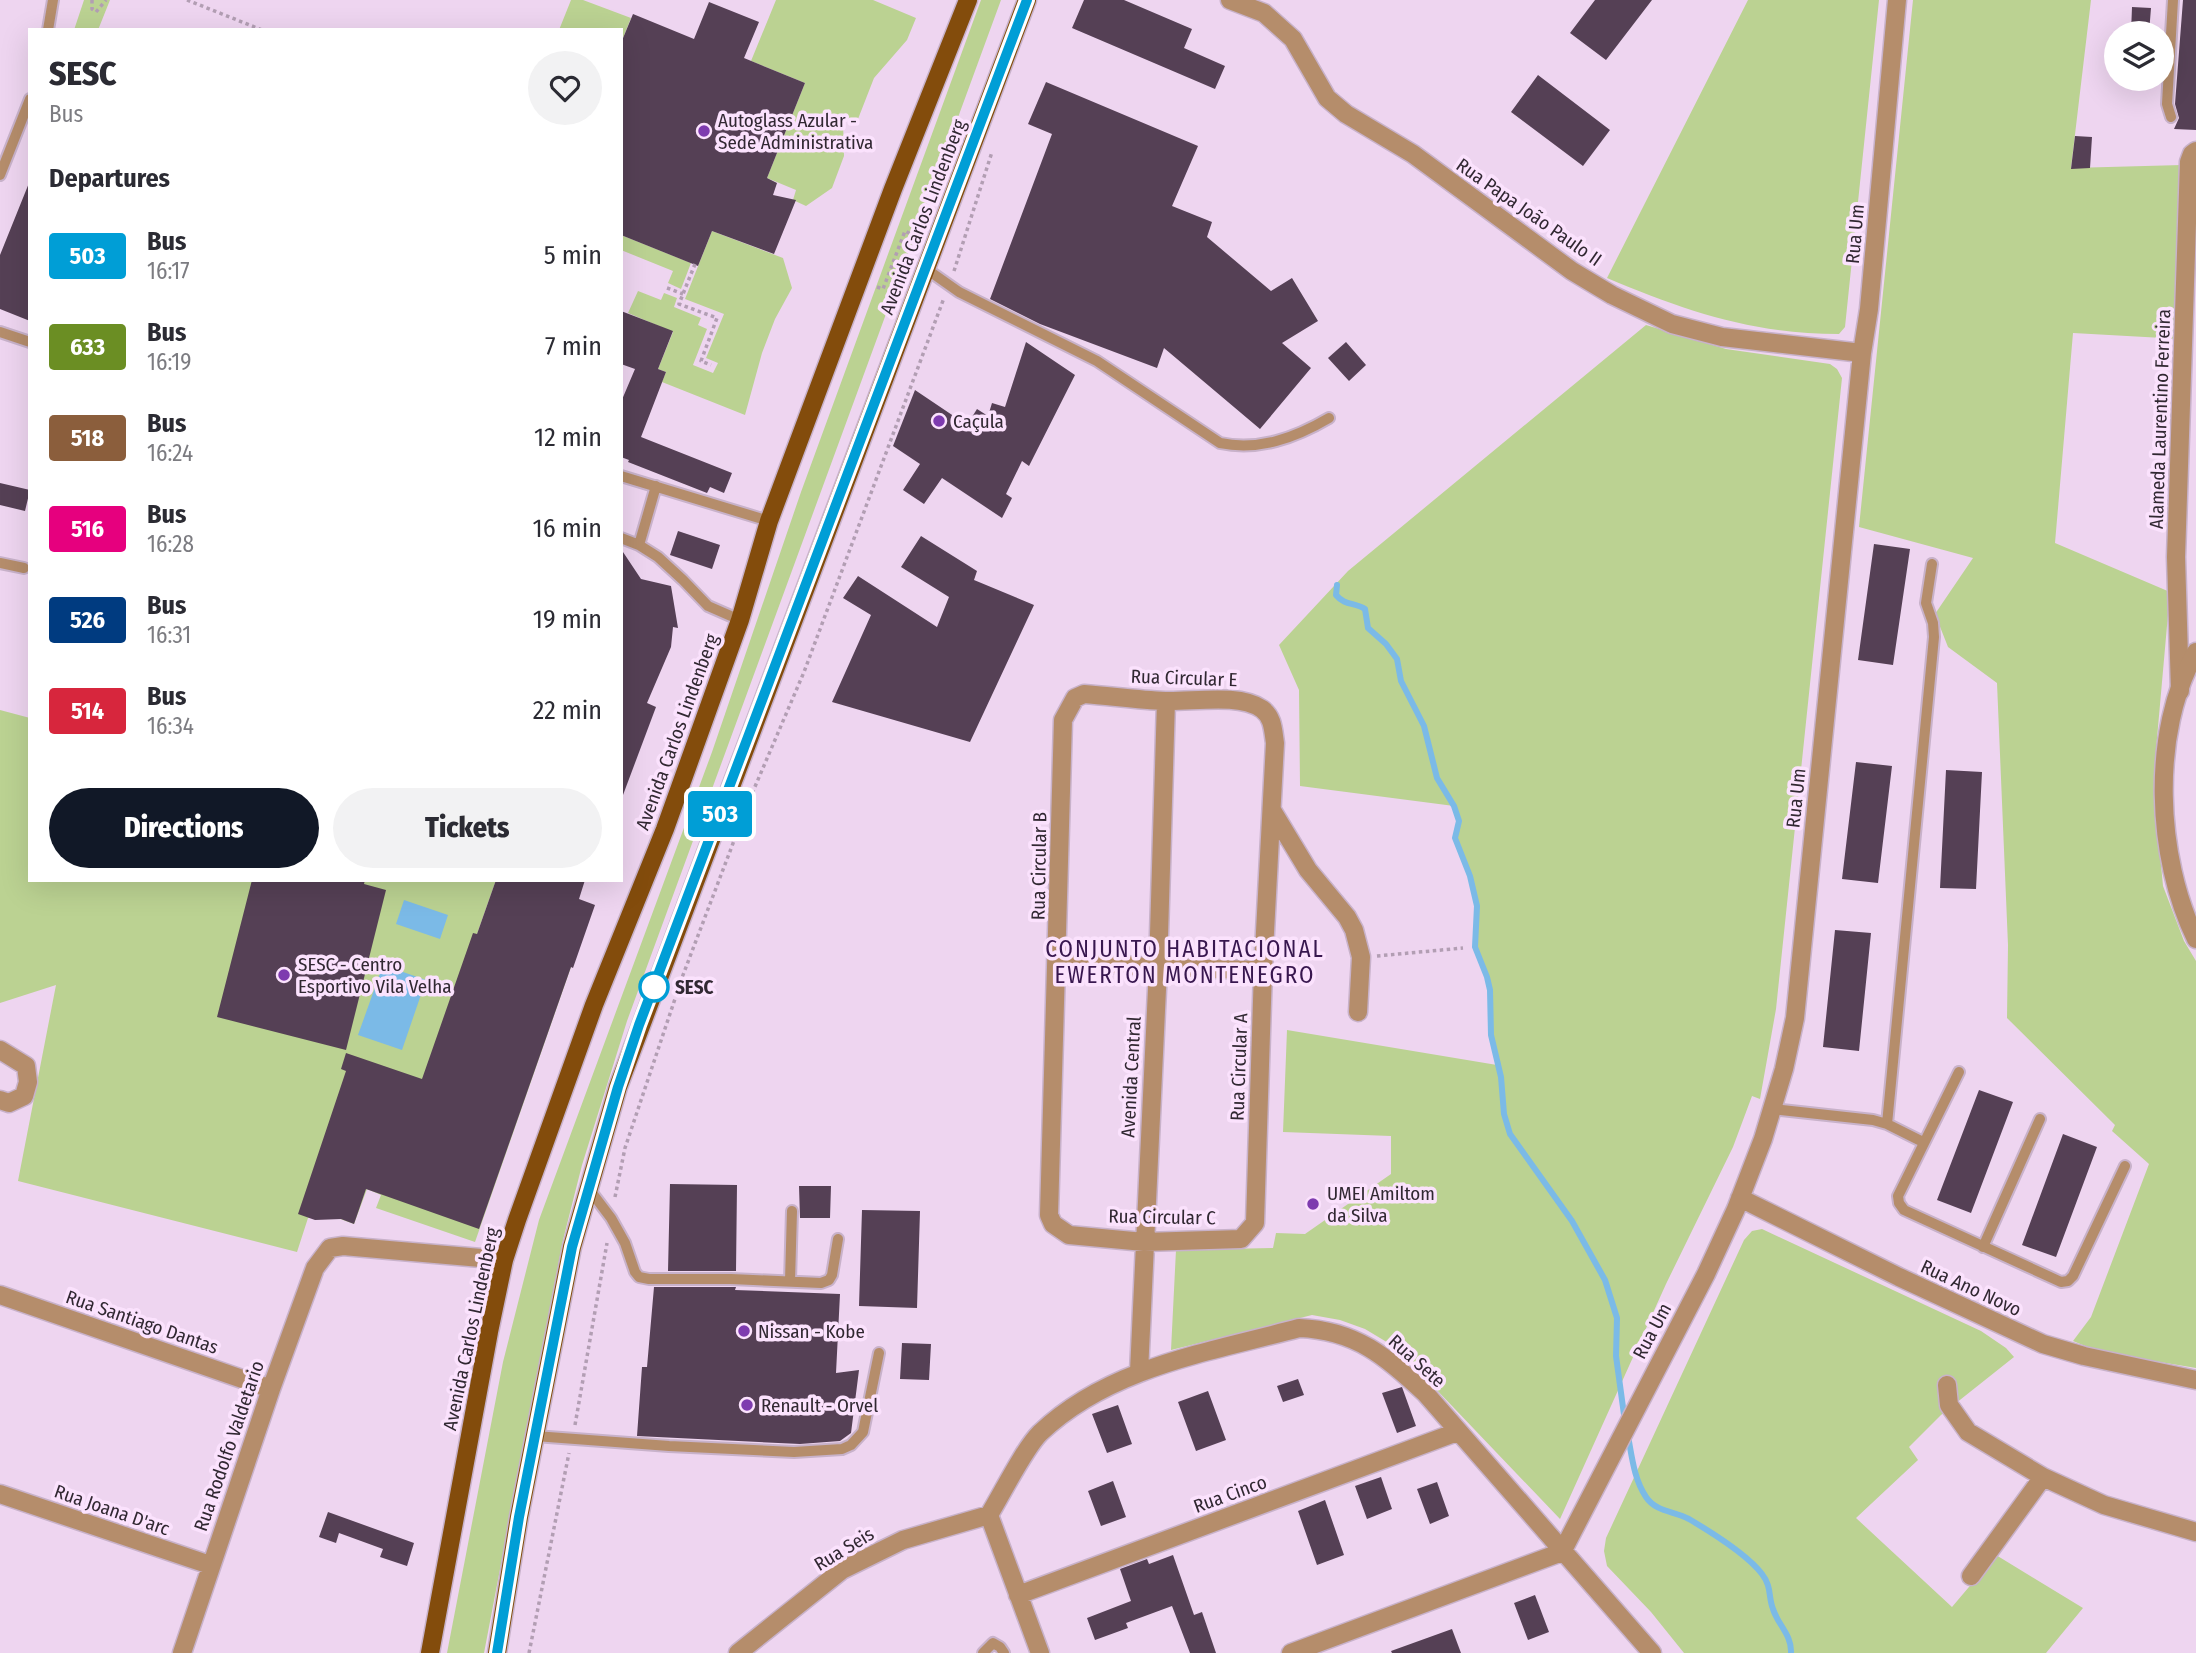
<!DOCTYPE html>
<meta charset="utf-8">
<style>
body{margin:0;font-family:"Fira Sans Condensed",sans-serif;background:#f2f2f3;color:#2b2b33;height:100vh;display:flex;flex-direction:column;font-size:26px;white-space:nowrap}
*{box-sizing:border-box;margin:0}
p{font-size:23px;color:#7c7c81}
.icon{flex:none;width:38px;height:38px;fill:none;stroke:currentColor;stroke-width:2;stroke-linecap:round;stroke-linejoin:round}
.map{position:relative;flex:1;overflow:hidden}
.sheet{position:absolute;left:28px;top:28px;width:595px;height:854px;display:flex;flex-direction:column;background:#fff;border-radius:0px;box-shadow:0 7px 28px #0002}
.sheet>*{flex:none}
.badge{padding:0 14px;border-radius:5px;font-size:24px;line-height:46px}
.buttons{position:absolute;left:2104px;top:21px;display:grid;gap:14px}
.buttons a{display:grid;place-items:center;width:70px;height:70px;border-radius:50%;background:#fff;box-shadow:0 7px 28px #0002;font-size:35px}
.map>.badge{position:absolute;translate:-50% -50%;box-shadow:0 0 0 4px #fff}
h2{padding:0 21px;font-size:26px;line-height:63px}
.round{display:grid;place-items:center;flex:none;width:74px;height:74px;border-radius:37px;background:#f2f2f3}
.head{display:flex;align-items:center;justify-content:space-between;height:119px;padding:0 21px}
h1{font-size:33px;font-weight:800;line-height:52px}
.cta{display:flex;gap:14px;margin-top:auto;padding:14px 21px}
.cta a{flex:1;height:80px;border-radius:42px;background:#111827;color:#fff;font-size:28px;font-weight:800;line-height:80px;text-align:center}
.cta a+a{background:#f2f2f3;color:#2b2b33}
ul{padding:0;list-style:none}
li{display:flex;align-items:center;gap:21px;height:91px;padding:0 21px}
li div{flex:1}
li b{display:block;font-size:26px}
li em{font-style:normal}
li .badge{min-width:77px;font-weight:700;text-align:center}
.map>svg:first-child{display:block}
.green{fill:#bbd292}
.water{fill:#7bbae7}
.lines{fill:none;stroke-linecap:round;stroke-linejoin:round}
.stream{stroke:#7bbae7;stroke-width:6}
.building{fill:#554055}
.service-casing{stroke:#c8b2ca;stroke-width:14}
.minor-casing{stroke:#c8b2ca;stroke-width:21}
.tertiary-casing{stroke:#c8b2ca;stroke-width:21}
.primary-casing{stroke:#c8b2ca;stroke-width:21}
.path{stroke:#b29eb3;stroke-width:3.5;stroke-dasharray:3.5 3.5;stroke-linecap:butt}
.service{stroke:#b58d6b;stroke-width:10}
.minor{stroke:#b58d6b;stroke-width:18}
.tertiary{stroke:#b58d6b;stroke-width:18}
.primary{stroke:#834c0c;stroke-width:18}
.line-casing{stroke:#fff;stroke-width:16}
.line{stroke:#009ed6;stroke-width:10}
.poi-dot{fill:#7e3baf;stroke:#fbe2fd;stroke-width:2.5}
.stop-dot{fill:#fff;stroke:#009ed6;stroke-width:3.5}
.labels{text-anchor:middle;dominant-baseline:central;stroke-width:7;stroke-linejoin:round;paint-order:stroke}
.poi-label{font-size:19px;fill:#312832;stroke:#fbe2fd;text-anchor:start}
.street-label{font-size:19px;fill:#312832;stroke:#fbe2fd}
.stop-label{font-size:19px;font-weight:bold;fill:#312832;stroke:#fbe2fd;text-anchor:start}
.quarter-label{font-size:23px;letter-spacing:2px;fill:#38174f;stroke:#fbe2fd}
</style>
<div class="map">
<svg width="2196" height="1653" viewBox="0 0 2196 1653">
<rect width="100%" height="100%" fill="#eed5f0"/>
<path class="green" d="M84 0H110L98 30H74Z
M571 0H583L631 18 621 43V30H559Z
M776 0H873L916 18 907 40 874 78 858 119 843 121 844 156 832 188 806 206 793 200 796 190 767 178 805 83 751 61Z
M981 0H1001L627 1021 582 1165 563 1240 484 1653H447L503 1362 539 1220 712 752 801 492Z
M1748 0H1879L1845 327 1839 334C1752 334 1686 311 1607 278Z
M1913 0H2091L2071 168 2182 165 2181 339 2073 333 2055 543 2170 592 2154 772 2158 833 2163 886 2184 941 2196 961V1368L2100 1352 2073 1341 2091 1317 2149 1164 2112 1131 2115 1125 2007 1018 2008 945 1997 683 1948 647 1935 614 1973 558 1859 527Z
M712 231 783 258 792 288 775 319 762 353 745 415 662 382 666 372 658 369 673 332 628 313 638 291 661 300 664 293 677 298 674 307 701 318 698 325 707 329 693 365 713 373 718 363 706 358 724 314 685 299Z
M621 235 691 263 681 289 668 283 673 271 621 250Z
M1646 325 1726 349 1830 364 1837 369 1842 378 1776 1009 1760 1099 1752 1096 1733 1147 1666 1284 1560 1519 1412 1364 1390 1344 1365 1329 1340 1320 1312 1315 1171 1350 1176 1250 1273 1248 1276 1233 1305 1234 1391 1174V1136L1283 1132 1287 1030 1497 1065 1491 1035 1490 990 1487 977 1475 947 1477 906 1470 876 1455 838 1459 821 1454 806 1300 786 1299 690 1279 645 1348 571Z
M0 710 30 718V880H496L477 934 571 967 475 1242 376 1208 381 1195 367 1189 354 1224 332 1216 308 1218 297 1252 18 1181 56 985 0 1003Z
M1762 1229 1981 1331 2006 1348 2014 1357 1941 1415 1909 1447 1918 1460 1856 1518 1952 1607 1996 1555 2083 1608 2046 1653H1684L1651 1612 1607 1566 1604 1551 1606 1538 1744 1240 1752 1231Z"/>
<path class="water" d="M404 900 448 915 440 939 396 924Z
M383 965 426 980 402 1050 358 1035Z"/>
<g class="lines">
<path class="stream" d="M1337 585 1336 595C1345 606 1355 602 1365 609L1368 628 1386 644 1397 659 1401 681 1424 726 1437 778 1454 806 1459 821 1455 838 1470 876 1477 906 1475 947 1487 977 1490 990 1491 1035 1501 1077 1504 1114 1510 1134 1572 1221 1605 1280 1617 1318 1616 1356 1625 1422
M1628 1436C1632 1457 1634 1479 1646 1497 1656 1512 1674 1511 1689 1519 1711 1532 1747 1554 1762 1574 1772 1587 1768 1596 1773 1609 1778 1625 1792 1635 1791 1653"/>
</g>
<path class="building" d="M1084 0H1124L1192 29 1184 48 1225 66 1215 89 1072 28Z
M1595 0H1652L1606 60 1570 33Z
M2183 0H2196V130L2174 129 2179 118 2175 104Z
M709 2 759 22 744 58 805 83 767 178 777 183 773 195 796 200 774 254 712 231 698 266 621 235V43L633 14 694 39Z
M2132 7 2151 8 2149 33H2131Z
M1538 75 1610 130 1583 166 1511 112Z
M1046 82 1198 146 1172 206 1212 222 1207 237 1271 291 1292 278 1318 321 1282 343 1311 368 1260 429 1164 348 1157 368 1040 324 990 299 1052 134 1028 124Z
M2075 136 2092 137 2090 168 2071 169Z
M29 183H30V321L0 309V255Z
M621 311 673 331 658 369 666 372 641 437 732 473 724 493 710 487 707 493 628 462 629 460 621 457V402L635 369 621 364Z
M1026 342 1075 375 1029 466 1022 461 1006 494 1012 498 1002 518 942 478 924 504 903 490 920 464 893 446 915 390 967 425 977 409 988 416 992 403 1005 407Z
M1346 342 1366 365 1349 381 1328 358Z
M0 483 30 490 25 511 0 505Z
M678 531 720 545 712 569 670 555Z
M921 536 977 571 974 580 1034 605 970 742 832 702 871 615 843 598 858 576 937 627 949 597 901 567Z
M1874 544 1910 549 1893 665 1858 660Z
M621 549 641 579 671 586 678 628 673 627 671 647 647 703 656 707 623 795Z
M1856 762 1892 766 1878 883 1842 879Z
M1946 770 1982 772 1976 889 1940 888Z
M252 880H365L364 884 386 890 346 1050 217 1017Z
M496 880H585L579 899 595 905 573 968 571 967 479 1229 366 1189 354 1224 341 1219 315 1220 298 1214 346 1071 341 1069 346 1053 422 1079 473 933 477 934Z
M1835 930 1871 933 1859 1051 1823 1047Z
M1979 1090 2013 1102 1971 1213 1937 1200Z
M2063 1134 2097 1147 2056 1257 2022 1245Z
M670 1184 737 1185 736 1271H668Z
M799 1186H831L830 1218H800Z
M862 1210 920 1211 917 1308 859 1306Z
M654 1287H736L735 1290 840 1294 836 1373 859 1370 851 1433 840 1441 800 1444 637 1436 642 1367H647Z
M902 1343 931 1344 929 1380 900 1379Z
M1298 1379 1304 1395 1283 1402 1277 1386Z
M1402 1387 1416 1426 1397 1433 1382 1393Z
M1208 1391 1226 1440 1196 1451 1178 1402Z
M1118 1405 1132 1444 1107 1453 1092 1414Z
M1381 1477 1392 1509 1367 1519 1355 1486Z
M1113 1481 1126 1517 1101 1526 1088 1491Z
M1437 1482 1449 1516 1430 1524 1417 1489Z
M1325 1500 1344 1555 1317 1565 1298 1511Z
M328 1512 414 1543 407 1566 380 1557 383 1549 339 1533 336 1543 319 1537Z
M1173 1555 1194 1615 1202 1612 1216 1653H1190L1172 1606 1126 1623 1128 1628 1095 1640 1087 1618 1131 1601 1120 1569 1147 1559 1149 1564Z
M1535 1595 1549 1632 1528 1640 1514 1603Z
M1452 1629 1461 1653H1392L1391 1651Z"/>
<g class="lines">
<g class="service-casing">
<path id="service" d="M48 30 53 0
M2171 117 2167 104 2173 0
M0 175 30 99
M925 268 959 292 1097 361 1220 443C1259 451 1295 438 1329 418
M0 332 30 342
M621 476 769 521
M621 538 639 545 658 557 683 580 708 606 740 620
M639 545 656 486
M0 563 24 568
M1959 1072 1898 1196 1899 1203 1904 1210 2061 1282 2068 1281 2073 1276 2125 1166
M1772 1109 1873 1120 1887 1124 1934 637 1933 623 1926 603 1932 564
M1887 1124 1923 1142
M589 1189 611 1218 625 1243 635 1272 639 1277 649 1279H731L821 1283 829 1280 832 1275 838 1239
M1983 1247 2040 1119
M790 1281 792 1211
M535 1436 669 1446 794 1452 842 1449 851 1445 863 1432 879 1353
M983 1653 993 1643 1000 1647 1004 1653"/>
</g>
<g class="minor-casing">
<path id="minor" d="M1230 0 1264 13 1293 39 1327 98 1346 114 1413 154 1572 271 1612 295 1672 324 1722 337 1862 353
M2180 691 2176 557 2189 162 2192 154 2196 151
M1084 694C1111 696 1138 700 1165 701 1193 702 1239 693 1262 709 1273 717 1273 730 1275 743L1263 970 1255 1223 1241 1239 1144 1242 1069 1235 1053 1224 1049 1215 1063 720 1075 698Z
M1273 812 1308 870 1347 917 1354 930 1361 957 1358 1012
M1058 959 1158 968 1263 970
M0 1050 26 1066 28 1082 24 1096 9 1103 0 1100
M1740 1198 1899 1277 2043 1344 2084 1356 2196 1380
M0 1295 271 1389
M1139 1372 1158 968 1166 701
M1947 1385 1949 1405 1968 1432 2043 1477 2104 1505 2196 1532
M0 1494 210 1565
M989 1515C1002 1494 1024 1449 1040 1433 1109 1367 1210 1352 1299 1328 1356 1330 1387 1357 1426 1394L1652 1653
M989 1515 1040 1653
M1971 1576 2043 1477
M1018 1595 1457 1432
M182 1653 271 1389 315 1268 330 1248 343 1246 504 1260
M738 1653 842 1570 903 1540 989 1515
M1291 1653 1562 1552 1706 1274 1736 1209 1763 1139 1784 1069 1795 1018 1862 353 1869 309 1897 0"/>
</g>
<g class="tertiary-casing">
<path id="tertiary" d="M2196 652C2150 732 2156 858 2196 939"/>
</g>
<g class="primary-casing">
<path id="primary" d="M430 1653 489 1332 504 1260 517 1220 594 1005 665 829 740 620 769 521 788 470 893 189 968 0
M497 1653 519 1517 572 1247 618 1087 1027 0"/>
</g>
<path class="path" d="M92 0V9L96 12 106 0
M187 0 262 30
M695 264 679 304 717 318 701 361 711 365
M954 271 992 152
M877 287 883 289 905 231 919 238
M667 288 683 294
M1377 956 1463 948
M615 1197 625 1148 683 975 751 796 804 672 944 298
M575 1425 607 1243
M529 1653 569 1453"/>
<use href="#service" class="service"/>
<use href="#minor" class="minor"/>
<use href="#tertiary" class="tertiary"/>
<use href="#primary" class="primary"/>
</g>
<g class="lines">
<g class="line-casing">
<path id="line" d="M497 1653 519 1517 572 1247 618 1087 639 1025 1027 0"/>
</g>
<use href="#line" class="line"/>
</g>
<g class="poi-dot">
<circle cx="704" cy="131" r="7"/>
<circle cx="939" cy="421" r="7"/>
<circle cx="284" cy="975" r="7"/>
<circle cx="1313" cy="1204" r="7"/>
<circle cx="744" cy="1331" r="7"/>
<circle cx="747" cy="1405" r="7"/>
</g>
<circle class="stop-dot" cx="654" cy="987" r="14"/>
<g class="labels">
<g class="poi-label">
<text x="718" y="120">Autoglass Azular -<tspan x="718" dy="22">Sede Administrativa</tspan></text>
<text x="953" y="421">Caçula</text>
<text x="298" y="964">SESC - Centro<tspan x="298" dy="22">Esportivo Vila Velha</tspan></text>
<text x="1327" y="1193">UMEI Amiltom<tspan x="1327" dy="22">da Silva</tspan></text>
<text x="758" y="1331">Nissan - Kobe</text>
<text x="761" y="1405">Renault - Orvel</text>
</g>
<g class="street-label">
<text transform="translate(1529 212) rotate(35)">Rua Papa João Paulo II</text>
<text transform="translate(923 217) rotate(-69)">Avenida Carlos Lindenberg</text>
<text transform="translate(1855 234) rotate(-85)">Rua Um</text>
<text transform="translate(2160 419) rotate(-88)">Alameda Laurentino Ferreira</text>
<text transform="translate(1184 678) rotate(2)">Rua Circular E</text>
<text transform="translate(677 732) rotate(-70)">Avenida Carlos Lindenberg</text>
<text transform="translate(1796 798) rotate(-84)">Rua Um</text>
<text transform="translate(1039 866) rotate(-89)">Rua Circular B</text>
<text transform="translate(1239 1067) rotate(-88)">Rua Circular A</text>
<text transform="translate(1131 1077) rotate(-87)">Avenida Central</text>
<text transform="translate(1162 1217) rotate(1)">Rua Circular C</text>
<text transform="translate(1971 1288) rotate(25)">Rua Ano Novo</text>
<text transform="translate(142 1322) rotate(19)">Rua Santiago Dantas</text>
<text transform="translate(471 1329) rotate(-78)">Avenida Carlos Lindenberg</text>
<text transform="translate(1652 1331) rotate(-62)">Rua Um</text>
<text transform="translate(1417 1361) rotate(42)">Rua Sete</text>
<text transform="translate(229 1446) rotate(-71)">Rua Rodolfo Valdetario</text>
<text transform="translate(1230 1494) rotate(-20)">Rua Cinco</text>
<text transform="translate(112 1510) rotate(19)">Rua Joana D'arc</text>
<text transform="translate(844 1549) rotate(-31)">Rua Seis</text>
</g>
<g class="stop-label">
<text x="675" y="987">SESC</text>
</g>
<g class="quarter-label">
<text x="1185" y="949">CONJUNTO HABITACIONAL<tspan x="1185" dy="26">EWERTON MONTENEGRO</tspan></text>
</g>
</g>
</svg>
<div class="buttons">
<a><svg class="icon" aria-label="layers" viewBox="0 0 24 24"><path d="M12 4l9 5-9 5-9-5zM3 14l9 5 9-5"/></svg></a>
</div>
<b class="badge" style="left:720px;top:814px;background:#009ed6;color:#fff">503</b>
<section class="sheet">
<div class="head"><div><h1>SESC</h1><p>Bus</p></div><a class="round"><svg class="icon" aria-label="heart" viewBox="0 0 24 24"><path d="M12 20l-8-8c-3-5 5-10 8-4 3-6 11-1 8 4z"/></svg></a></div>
<h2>Departures</h2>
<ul>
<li><span class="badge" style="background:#009ed6;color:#fff">503</span><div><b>Bus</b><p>16:17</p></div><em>5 min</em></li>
<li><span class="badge" style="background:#6b8e23;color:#fff">633</span><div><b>Bus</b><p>16:19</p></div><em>7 min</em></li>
<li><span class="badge" style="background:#8b5e3c;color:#fff">518</span><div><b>Bus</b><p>16:24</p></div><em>12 min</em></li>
<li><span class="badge" style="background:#e6007e;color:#fff">516</span><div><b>Bus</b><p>16:28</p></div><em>16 min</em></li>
<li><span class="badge" style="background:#003b80;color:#fff">526</span><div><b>Bus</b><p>16:31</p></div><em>19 min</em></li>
<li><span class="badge" style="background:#d7263d;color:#fff">514</span><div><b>Bus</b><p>16:34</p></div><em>22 min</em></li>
</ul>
<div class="cta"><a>Directions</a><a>Tickets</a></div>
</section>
</div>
